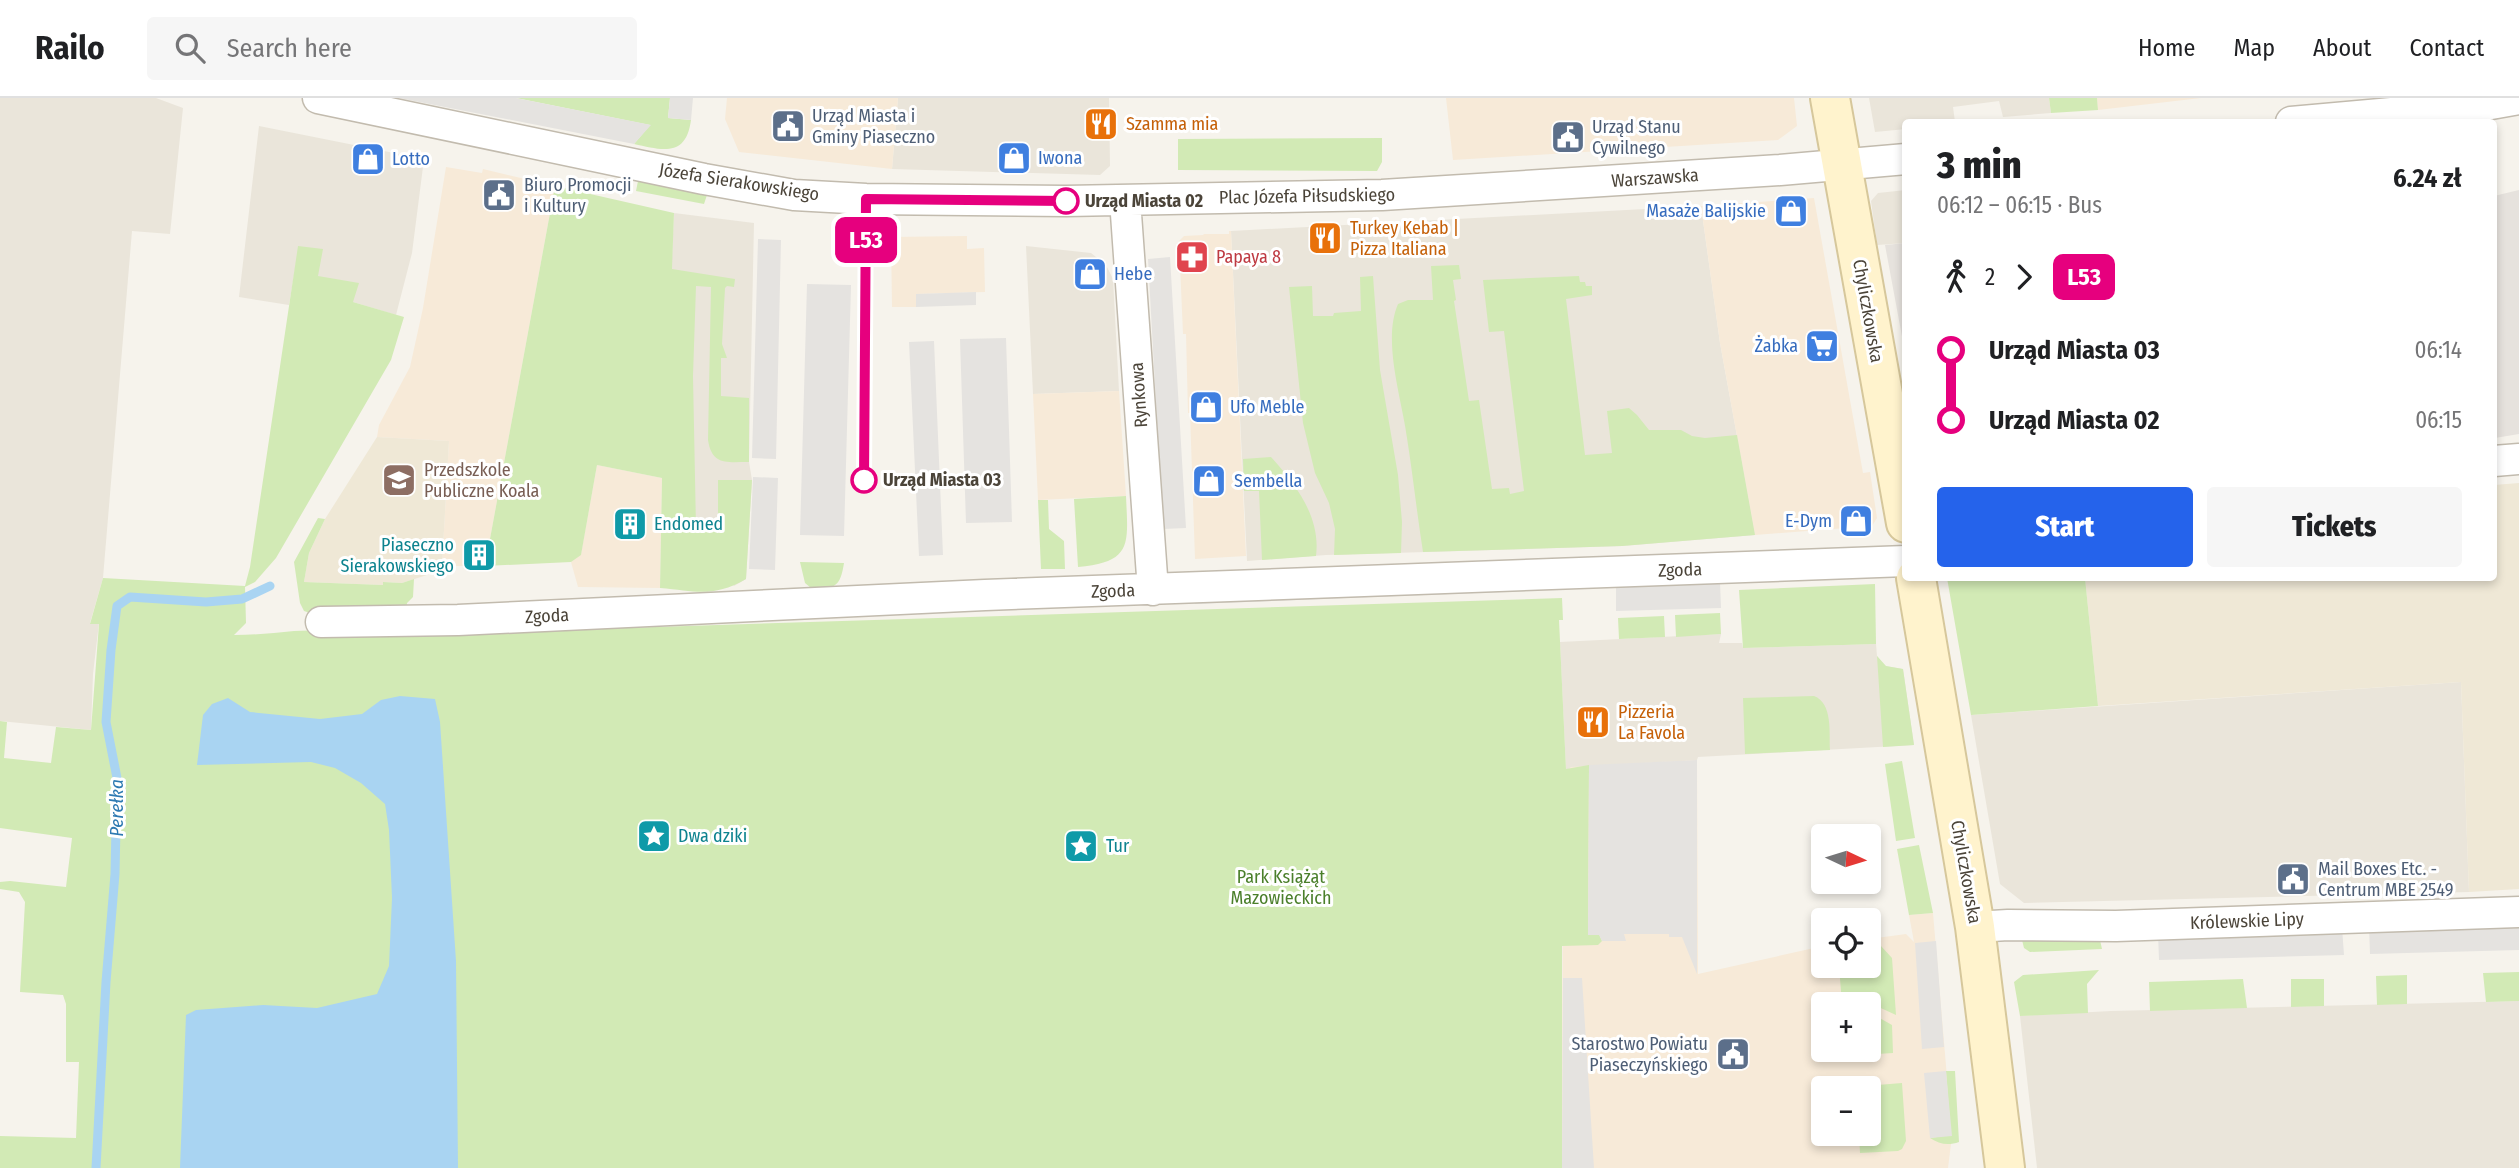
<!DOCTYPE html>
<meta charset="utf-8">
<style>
body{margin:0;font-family:"Fira Sans Condensed",sans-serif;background:#f6f6f6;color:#202124;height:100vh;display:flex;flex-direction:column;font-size:26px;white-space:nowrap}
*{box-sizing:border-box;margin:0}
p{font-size:23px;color:#757577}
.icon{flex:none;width:38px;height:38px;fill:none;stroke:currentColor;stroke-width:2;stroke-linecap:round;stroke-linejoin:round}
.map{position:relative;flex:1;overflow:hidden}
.drawer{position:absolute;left:1902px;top:21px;width:595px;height:462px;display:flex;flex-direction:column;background:#fff;border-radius:7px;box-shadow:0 4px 10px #0003}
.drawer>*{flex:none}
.badge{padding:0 14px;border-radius:10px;font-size:24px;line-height:46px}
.needle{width:46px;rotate:94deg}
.buttons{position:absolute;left:1811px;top:726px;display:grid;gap:14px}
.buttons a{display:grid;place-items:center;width:70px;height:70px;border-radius:7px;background:#fff;box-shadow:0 4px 10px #0003;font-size:35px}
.map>.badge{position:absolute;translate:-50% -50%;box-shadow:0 0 0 4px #fff}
.legs{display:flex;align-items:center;gap:10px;height:77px;padding:0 35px;font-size:23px}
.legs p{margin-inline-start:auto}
.overview{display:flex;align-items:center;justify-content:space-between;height:119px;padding:0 35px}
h1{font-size:38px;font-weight:800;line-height:52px}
.action{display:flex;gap:14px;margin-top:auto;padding:14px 35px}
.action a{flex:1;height:80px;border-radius:7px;background:#2563eb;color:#fff;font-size:28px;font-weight:800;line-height:80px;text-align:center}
.action a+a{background:#f6f6f6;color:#202124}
ul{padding:0 35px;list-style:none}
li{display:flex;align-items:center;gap:24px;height:70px;font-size:26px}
li i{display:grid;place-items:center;width:10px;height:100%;margin:0 9px;background:currentColor}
li i::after{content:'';width:18px;height:18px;margin:-9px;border:5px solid;border-radius:50%;background:#fff}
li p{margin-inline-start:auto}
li:first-child i{background:linear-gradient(#0000 50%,currentColor 0)}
li:last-child i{background:linear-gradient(currentColor 50%,#0000 0)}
header{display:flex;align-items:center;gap:42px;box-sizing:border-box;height:98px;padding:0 35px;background:#fff;border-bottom:2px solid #e0e0e0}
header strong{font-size:33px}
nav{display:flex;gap:38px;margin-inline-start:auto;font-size:24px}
.search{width:490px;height:63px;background:#f6f6f6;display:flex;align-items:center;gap:18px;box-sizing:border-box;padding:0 24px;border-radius:7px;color:#757577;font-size:26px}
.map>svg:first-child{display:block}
.residential{fill:#eae5da}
.commercial{fill:#f7ead8;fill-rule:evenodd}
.industrial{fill:#e6e2dd}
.education{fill:#efe8d6}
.green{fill:#d2eab5}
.parking{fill:#e5e3e0}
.water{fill:#a9d4f2}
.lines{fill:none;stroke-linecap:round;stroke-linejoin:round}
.stream{stroke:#a9d4f2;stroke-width:9}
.street-casing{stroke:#c2bbae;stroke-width:33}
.secondary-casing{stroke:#d6c79b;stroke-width:42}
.street{stroke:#fff;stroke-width:30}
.secondary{stroke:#fff3cd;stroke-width:38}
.line-1-casing{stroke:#fff;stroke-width:16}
.line-1{stroke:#e6007e;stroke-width:10}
.stop-1-dot{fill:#fff;stroke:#e6007e;stroke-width:3.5}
.labels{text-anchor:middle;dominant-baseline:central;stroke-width:6;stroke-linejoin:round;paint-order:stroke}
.service-label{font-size:18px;fill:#4e5e75;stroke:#fff;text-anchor:start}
.food-label{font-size:18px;fill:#c56008;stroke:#fff;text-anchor:start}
.shop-label{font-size:18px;fill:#366cbe;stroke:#fff;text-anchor:start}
.street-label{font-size:18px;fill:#4b4439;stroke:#fff}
.stop-label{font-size:18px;font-weight:bold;fill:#4b4439;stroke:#fff;text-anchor:start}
.health-label{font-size:18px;fill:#be3a42;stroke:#fff;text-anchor:start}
.education-label{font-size:18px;fill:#785e54;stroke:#fff;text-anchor:start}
.culture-label{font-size:18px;fill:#0d838f;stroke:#fff;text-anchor:start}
.park-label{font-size:18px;fill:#4a7f2a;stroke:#fff}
.water-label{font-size:19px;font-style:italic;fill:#2e7ab2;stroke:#fff}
</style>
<header>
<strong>Railo</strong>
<div class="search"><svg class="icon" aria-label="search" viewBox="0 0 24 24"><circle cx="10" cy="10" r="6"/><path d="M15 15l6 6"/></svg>Search here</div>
<nav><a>Home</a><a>Map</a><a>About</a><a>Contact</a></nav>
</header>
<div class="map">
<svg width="2519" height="1070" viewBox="0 0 2519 1070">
<rect width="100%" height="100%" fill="#f6f3ec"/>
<path class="residential" d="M0 0H156L183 10 170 136 132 133 103 480 90 525H99L93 576 91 632 0 623Z
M898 0H1109L1110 68 1100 77 892 71Z
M1869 0H2049L2051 15 2003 19 1999 3 1953 9 1955 24H1906V31L1875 34Z
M259 28 424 61 412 155 396 217 353 204 318 178 299 148 289 207 239 199Z
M1906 92V145L1877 147 1871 103 1878 95Z
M1701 108 1720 245 1755 437 1622 448 1326 457 1247 463 1231 133Z
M674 115 754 125 749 364 752 382 746 481 734 488 662 380Z
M1026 148 1091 155 1106 167 1113 181 1119 293 1033 296Z
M1721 536 1719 545H1742L1743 550 1876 546 1877 558 1885 568 1903 571 1914 647 1698 659 1697 662 1566 672 1560 544Z
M2461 584 2469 794 2024 805 2000 786 1971 617Z
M2519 903V1070H2037L2020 918 2111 913Z"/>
<path class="commercial" d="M727 0H898L892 71 739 54 725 21Z
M1446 0H1794L1797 28 1778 42 1453 62Z
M2097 0H2201L2098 12Z
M446 69 482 75 483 71 555 88 485 468H442L449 343 377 339 379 327 410 269 423 210Z
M1814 100 1863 375 1870 374 1877 420 1872 428 1755 437 1720 245 1701 108Z
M1229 133H1231L1246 458 1195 461 1190 315H1188L1186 236H1183L1179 143 1184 138 1203 137 1204 136H1229Z
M967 138V151L984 150 985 194 917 196 916 209H892L891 139Z
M1119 293 1126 398 1038 402 1033 296Z
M597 367 662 380 660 490 578 489 571 464 581 456Z
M1697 662 1698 876 1823 848 1824 868H1869V841L1906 836 1914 844 1909 817 1933 815 1952 1038 1948 1070H1562L1563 675 1571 669ZM1824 906H1869V952H1824ZM1824 990H1869V1036H1824Z"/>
<path class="industrial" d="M2519 92V336L2495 340 2494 98Z
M1906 145V260L1885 147Z"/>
<path class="education" d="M377 339 449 343 442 468 427 477 402 485 384 484 383 487 304 484 309 455 325 421Z
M2519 385V791L2469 794 2461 584 2098 608 2085 480H2494V387Z"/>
<path class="green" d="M516 0H670L668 20 691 22C686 60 662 52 634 46L650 27Z
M2049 0H2097L2098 12 2051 15Z
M1382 40V64L1377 73 1178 72V41Z
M638 83 707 97 704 106 636 93Z
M555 88 674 115 672 171 735 181 734 189 727 188 725 190 722 246 727 260H721V298L749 300V364C727 364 712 368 708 342L711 189 696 188 693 278 696 430H718V382H752L746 481C713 500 696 493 660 490L662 380 597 367 581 457 571 464 485 468Z
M298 148 323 151 318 178 359 185 353 204 404 219 391 262 276 460 255 484 245 489 246 525 234 537C255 537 274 535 294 533 331 531 368 533 404 537L1562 500 1563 522H1559L1566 671 1589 667 1588 836H1599L1602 843 1598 847 1562 848V1070H0V1038L76 1040 79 964H66V906L63 897 20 894 25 804 19 794 0 791V784L10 783 66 789 72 740 0 730V623L7 624 4 660 51 665 56 629 91 632 99 526H90L103 480 245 488 250 469Z
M1459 167 1461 181 1453 182 1456 202 1454 203 1469 303 1479 302 1492 391 1509 390 1510 396 1524 393 1504 233 1489 234 1483 182 1579 178 1580 184H1585L1586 188H1592V197L1566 201 1585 357 1612 355 1607 313 1629 310 1637 317 1649 332H1681L1692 338 1705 340 1737 337 1755 437 1622 448 1423 454C1417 416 1413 378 1407 340 1402 301 1382 243 1398 206L1408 202H1433L1431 168Z
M1373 178 1380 272 1398 377 1402 424 1401 455 1334 457 1335 431 1329 405 1315 375 1303 325 1289 189 1312 188 1313 218H1333L1334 215 1361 213 1360 179Z
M1271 359C1296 387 1321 419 1316 458L1262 462 1259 393H1244L1243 361Z
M1126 398C1128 446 1133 464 1078 469L1074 401Z
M1038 402H1048L1049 431 1064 443 1065 471H1041Z
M318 420 325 421 309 455 304 484 383 487V484L402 485 414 481 413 499 407 505 406 514 313 516 304 513 300 505 294 464Z
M800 464 844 465C840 491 834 490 811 490L805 485Z
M1947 480H2085L2098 608 1971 617Z
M1875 486 1876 546 1743 550 1739 492Z
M1720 515 1721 536 1676 539 1675 517Z
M1664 518 1665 539 1619 541 1618 520Z
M1877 558 1886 568 1903 571 1914 647 1883 649Z
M1814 598C1833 605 1829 635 1830 652L1745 656 1743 600Z
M1902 663 1915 740 1896 743 1885 666Z
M1919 747 1933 815 1909 817 1897 751Z
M2022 842H2100L2102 851 2030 854 2024 850Z
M1869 846 1881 848 1892 860 1896 917 1872 906 1873 902 1860 896 1855 906H1842L1839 868H1869Z
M2099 872 2087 886 2088 915 2020 918 2014 884 2023 877Z
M2519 874V903L2486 904 2483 875Z
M2407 877V906L2377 907 2376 878Z
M2243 881 2247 910 2150 913 2149 884Z
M2291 881H2324V908L2291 909Z
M1869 914 1892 927 1893 955 1845 958V952H1869Z
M1946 973H1955L1959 1044C1948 1048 1939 1046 1930 1040L1951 1037Z
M1902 985 1906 1043 1902 1051 1898 1053 1860 1055 1859 1036H1869V990H1841Z"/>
<path class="parking" d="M399 0H516L651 27 634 46Z
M670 0H693L691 22 668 20Z
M758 141 781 142 776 361 752 360Z
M1170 159 1186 430 1163 431 1148 161Z
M807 186 851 187 844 438 800 437Z
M976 194V207L916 209V196Z
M1006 240 1012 424 966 425 960 241Z
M934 243 943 457 919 458 909 244Z
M753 379 778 380 775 472 749 471Z
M1527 481V493L1195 506 1194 494Z
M1720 484 1721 510 1616 513V487Z
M1697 662V876L1682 839H1669V836H1624L1626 843H1602L1599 837H1588L1589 667Z
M2519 824V852L2370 856 2369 828Z
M2342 829 2344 857 2159 862 2158 835Z
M1936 843 1944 949 1922 951 1915 845Z
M1563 880H1582L1594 1070H1562Z
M1946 973 1952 1038 1930 1040 1924 975Z"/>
<path class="water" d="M400 598 435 601 440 624 456 863 458 1070H180L186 917 196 912 263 907 317 910 377 896 389 868 392 800 389 732 385 706 361 685 335 670 311 664 197 667 203 617 212 606 228 600 250 614 320 621 362 616 381 602Z"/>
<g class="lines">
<path class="stream" d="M96 1070 106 884 115 776 117 680 106 624 111 552 117 508 130 499 206 504 242 501 270 488"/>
<g class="street-casing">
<path id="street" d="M318 0 704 81 794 97 866 101 1066 103 1382 97 1780 72 1906 61
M2291 24 2491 6 2519 1
M1125 102 1153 492
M2494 363 2519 361
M321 524 458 522 985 497 1906 463
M1975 829 2008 827 2116 828 2519 814"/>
</g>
<g class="secondary-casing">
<path id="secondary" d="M1830 0 1906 425
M1916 480 1975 829 2005 1070"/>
</g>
<use href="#street" class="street"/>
<use href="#secondary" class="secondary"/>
</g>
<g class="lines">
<g class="line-1-casing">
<path id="line-1" d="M864 382 866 101 1066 103"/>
</g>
<use href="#line-1" class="line-1"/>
</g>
<defs>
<g id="restaurant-square" transform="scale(1.75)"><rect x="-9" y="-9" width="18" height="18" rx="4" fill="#e8710a" stroke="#fff"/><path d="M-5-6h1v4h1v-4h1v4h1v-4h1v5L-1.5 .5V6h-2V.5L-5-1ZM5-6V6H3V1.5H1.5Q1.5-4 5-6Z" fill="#fff"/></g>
<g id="civic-square" transform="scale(1.75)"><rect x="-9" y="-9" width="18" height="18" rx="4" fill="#5c6f8a" stroke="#fff"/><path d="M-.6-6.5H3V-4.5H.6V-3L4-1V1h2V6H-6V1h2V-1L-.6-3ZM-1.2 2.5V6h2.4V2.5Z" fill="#fff"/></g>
<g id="shop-square" transform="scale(1.75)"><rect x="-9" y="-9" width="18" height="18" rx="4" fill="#3f7fe0" stroke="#fff"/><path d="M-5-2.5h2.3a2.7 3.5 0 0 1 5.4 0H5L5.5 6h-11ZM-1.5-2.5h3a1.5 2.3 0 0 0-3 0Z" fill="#fff"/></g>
<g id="pharmacy-square" transform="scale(1.75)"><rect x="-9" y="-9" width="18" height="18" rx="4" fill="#e0444e" stroke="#fff"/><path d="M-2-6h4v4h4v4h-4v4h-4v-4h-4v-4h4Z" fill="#fff"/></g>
<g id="supermarket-square" transform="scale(1.75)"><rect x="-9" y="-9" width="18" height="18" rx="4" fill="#3f7fe0" stroke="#fff"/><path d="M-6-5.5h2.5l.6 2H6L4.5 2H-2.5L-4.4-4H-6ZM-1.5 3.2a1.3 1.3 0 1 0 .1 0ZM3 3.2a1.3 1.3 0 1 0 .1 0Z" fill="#fff"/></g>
<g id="school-square" transform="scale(1.75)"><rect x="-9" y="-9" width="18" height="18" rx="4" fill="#8d6e63" stroke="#fff"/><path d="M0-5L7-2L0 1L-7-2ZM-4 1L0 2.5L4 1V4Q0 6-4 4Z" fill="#fff"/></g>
<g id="building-square" transform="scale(1.75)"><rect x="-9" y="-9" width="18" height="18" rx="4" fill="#0f9aa8" stroke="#fff"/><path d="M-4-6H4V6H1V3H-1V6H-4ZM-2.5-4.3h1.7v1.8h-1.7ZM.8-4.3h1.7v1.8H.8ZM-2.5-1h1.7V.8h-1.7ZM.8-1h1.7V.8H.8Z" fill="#fff"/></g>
<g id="sight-square" transform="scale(1.75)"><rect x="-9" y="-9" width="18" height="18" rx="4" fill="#0f9aa8" stroke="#fff"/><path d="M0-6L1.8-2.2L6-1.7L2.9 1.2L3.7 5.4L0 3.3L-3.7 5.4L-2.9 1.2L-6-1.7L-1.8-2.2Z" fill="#fff"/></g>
</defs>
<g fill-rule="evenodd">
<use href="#restaurant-square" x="1101" y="26"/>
<use href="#civic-square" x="788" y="28"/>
<use href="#civic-square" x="1568" y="39"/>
<use href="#shop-square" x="1014" y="60"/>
<use href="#shop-square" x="368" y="61"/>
<use href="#civic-square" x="499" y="97"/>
<use href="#shop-square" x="1791" y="113"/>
<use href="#restaurant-square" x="1325" y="140"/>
<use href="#pharmacy-square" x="1192" y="159"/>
<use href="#shop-square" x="1090" y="176"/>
<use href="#supermarket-square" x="1822" y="248"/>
<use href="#shop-square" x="1206" y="309"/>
<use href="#school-square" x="399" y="382"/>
<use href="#shop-square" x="1209" y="383"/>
<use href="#shop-square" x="1856" y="423"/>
<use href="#building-square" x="630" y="426"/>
<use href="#building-square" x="479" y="457"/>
<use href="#restaurant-square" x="1593" y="624"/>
<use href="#sight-square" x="654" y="738"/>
<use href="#sight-square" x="1081" y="748"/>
<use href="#civic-square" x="2293" y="781"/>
<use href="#civic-square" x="1733" y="956"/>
</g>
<g class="stop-1-dot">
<circle cx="1066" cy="103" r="12"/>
<circle cx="864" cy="382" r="12"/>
</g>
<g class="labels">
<g class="service-label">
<text x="812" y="18">Urząd Miasta i<tspan x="812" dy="21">Gminy Piaseczno</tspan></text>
<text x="1592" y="29">Urząd Stanu<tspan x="1592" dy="21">Cywilnego</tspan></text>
<text x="524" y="87">Biuro Promocji<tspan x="524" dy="21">i Kultury</tspan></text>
<text x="2318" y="771">Mail Boxes Etc. -<tspan x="2318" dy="21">Centrum MBE 2549</tspan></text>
<text x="1708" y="946" text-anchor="end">Starostwo Powiatu<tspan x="1708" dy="21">Piaseczyńskiego</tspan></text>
</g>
<g class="food-label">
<text x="1126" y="26">Szamma mia</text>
<text x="1350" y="130">Turkey Kebab |<tspan x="1350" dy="21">Pizza Italiana</tspan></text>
<text x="1618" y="614">Pizzeria<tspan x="1618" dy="21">La Favola</tspan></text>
</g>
<g class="shop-label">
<text x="1038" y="60">Iwona</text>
<text x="392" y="61">Lotto</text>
<text x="1766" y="113" text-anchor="end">Masaże Balijskie</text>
<text x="1114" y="176">Hebe</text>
<text x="1798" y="248" text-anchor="end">Żabka</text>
<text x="1230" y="309">Ufo Meble</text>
<text x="1234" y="383">Sembella</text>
<text x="1832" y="423" text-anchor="end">E-Dym</text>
</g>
<g class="street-label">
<text transform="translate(1655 80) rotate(-4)">Warszawska</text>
<text transform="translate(739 84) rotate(9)">Józefa Sierakowskiego</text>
<text transform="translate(1307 98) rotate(-1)">Plac Józefa Piłsudskiego</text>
<text transform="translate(1868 213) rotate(80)">Chyliczkowska</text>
<text transform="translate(1139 297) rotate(-94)">Rynkowa</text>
<text transform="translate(1680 472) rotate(-2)">Zgoda</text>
<text transform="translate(1113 493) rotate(-2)">Zgoda</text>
<text transform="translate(547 518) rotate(-3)">Zgoda</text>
<text transform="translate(1966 774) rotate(80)">Chyliczkowska</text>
<text transform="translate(2247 823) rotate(-2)">Królewskie Lipy</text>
</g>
<g class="stop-label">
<text x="1085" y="103">Urząd Miasta 02</text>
<text x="883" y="382">Urząd Miasta 03</text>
</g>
<g class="health-label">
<text x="1216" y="159">Papaya 8</text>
</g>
<g class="education-label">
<text x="424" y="372">Przedszkole<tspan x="424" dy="21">Publiczne Koala</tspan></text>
</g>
<g class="culture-label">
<text x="654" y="426">Endomed</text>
<text x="454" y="447" text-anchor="end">Piaseczno<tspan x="454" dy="21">Sierakowskiego</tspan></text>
<text x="678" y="738">Dwa dziki</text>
<text x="1106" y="748">Tur</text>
</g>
<g class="park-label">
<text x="1281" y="779">Park Książąt<tspan x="1281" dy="21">Mazowieckich</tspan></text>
</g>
<g class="water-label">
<text transform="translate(116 710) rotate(-90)">Perełka</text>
</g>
</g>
</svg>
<div class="buttons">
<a><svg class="needle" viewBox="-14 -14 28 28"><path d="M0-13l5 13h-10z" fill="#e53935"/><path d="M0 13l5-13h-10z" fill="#757577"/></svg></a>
<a><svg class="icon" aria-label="locate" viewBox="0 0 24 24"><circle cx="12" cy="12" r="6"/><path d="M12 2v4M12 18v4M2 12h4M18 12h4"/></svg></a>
<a>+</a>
<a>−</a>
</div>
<b class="badge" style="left:866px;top:142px;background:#e6007e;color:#fff">L53</b>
<section class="drawer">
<div class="overview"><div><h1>3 min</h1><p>06:12 – 06:15 · Bus</p></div><b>6.24 zł</b></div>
<div class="legs"><svg class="icon" aria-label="walk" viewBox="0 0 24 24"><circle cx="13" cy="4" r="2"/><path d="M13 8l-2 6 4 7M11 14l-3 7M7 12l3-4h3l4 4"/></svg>2<svg class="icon" aria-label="forward" viewBox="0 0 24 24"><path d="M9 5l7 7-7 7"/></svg><b class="badge" style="background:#e6007e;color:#fff">L53</b></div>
<ul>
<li><i style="color:#e6007e"></i><b>Urząd Miasta 03</b><p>06:14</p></li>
<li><i style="color:#e6007e"></i><b>Urząd Miasta 02</b><p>06:15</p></li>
</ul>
<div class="action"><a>Start</a><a>Tickets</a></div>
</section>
</div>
